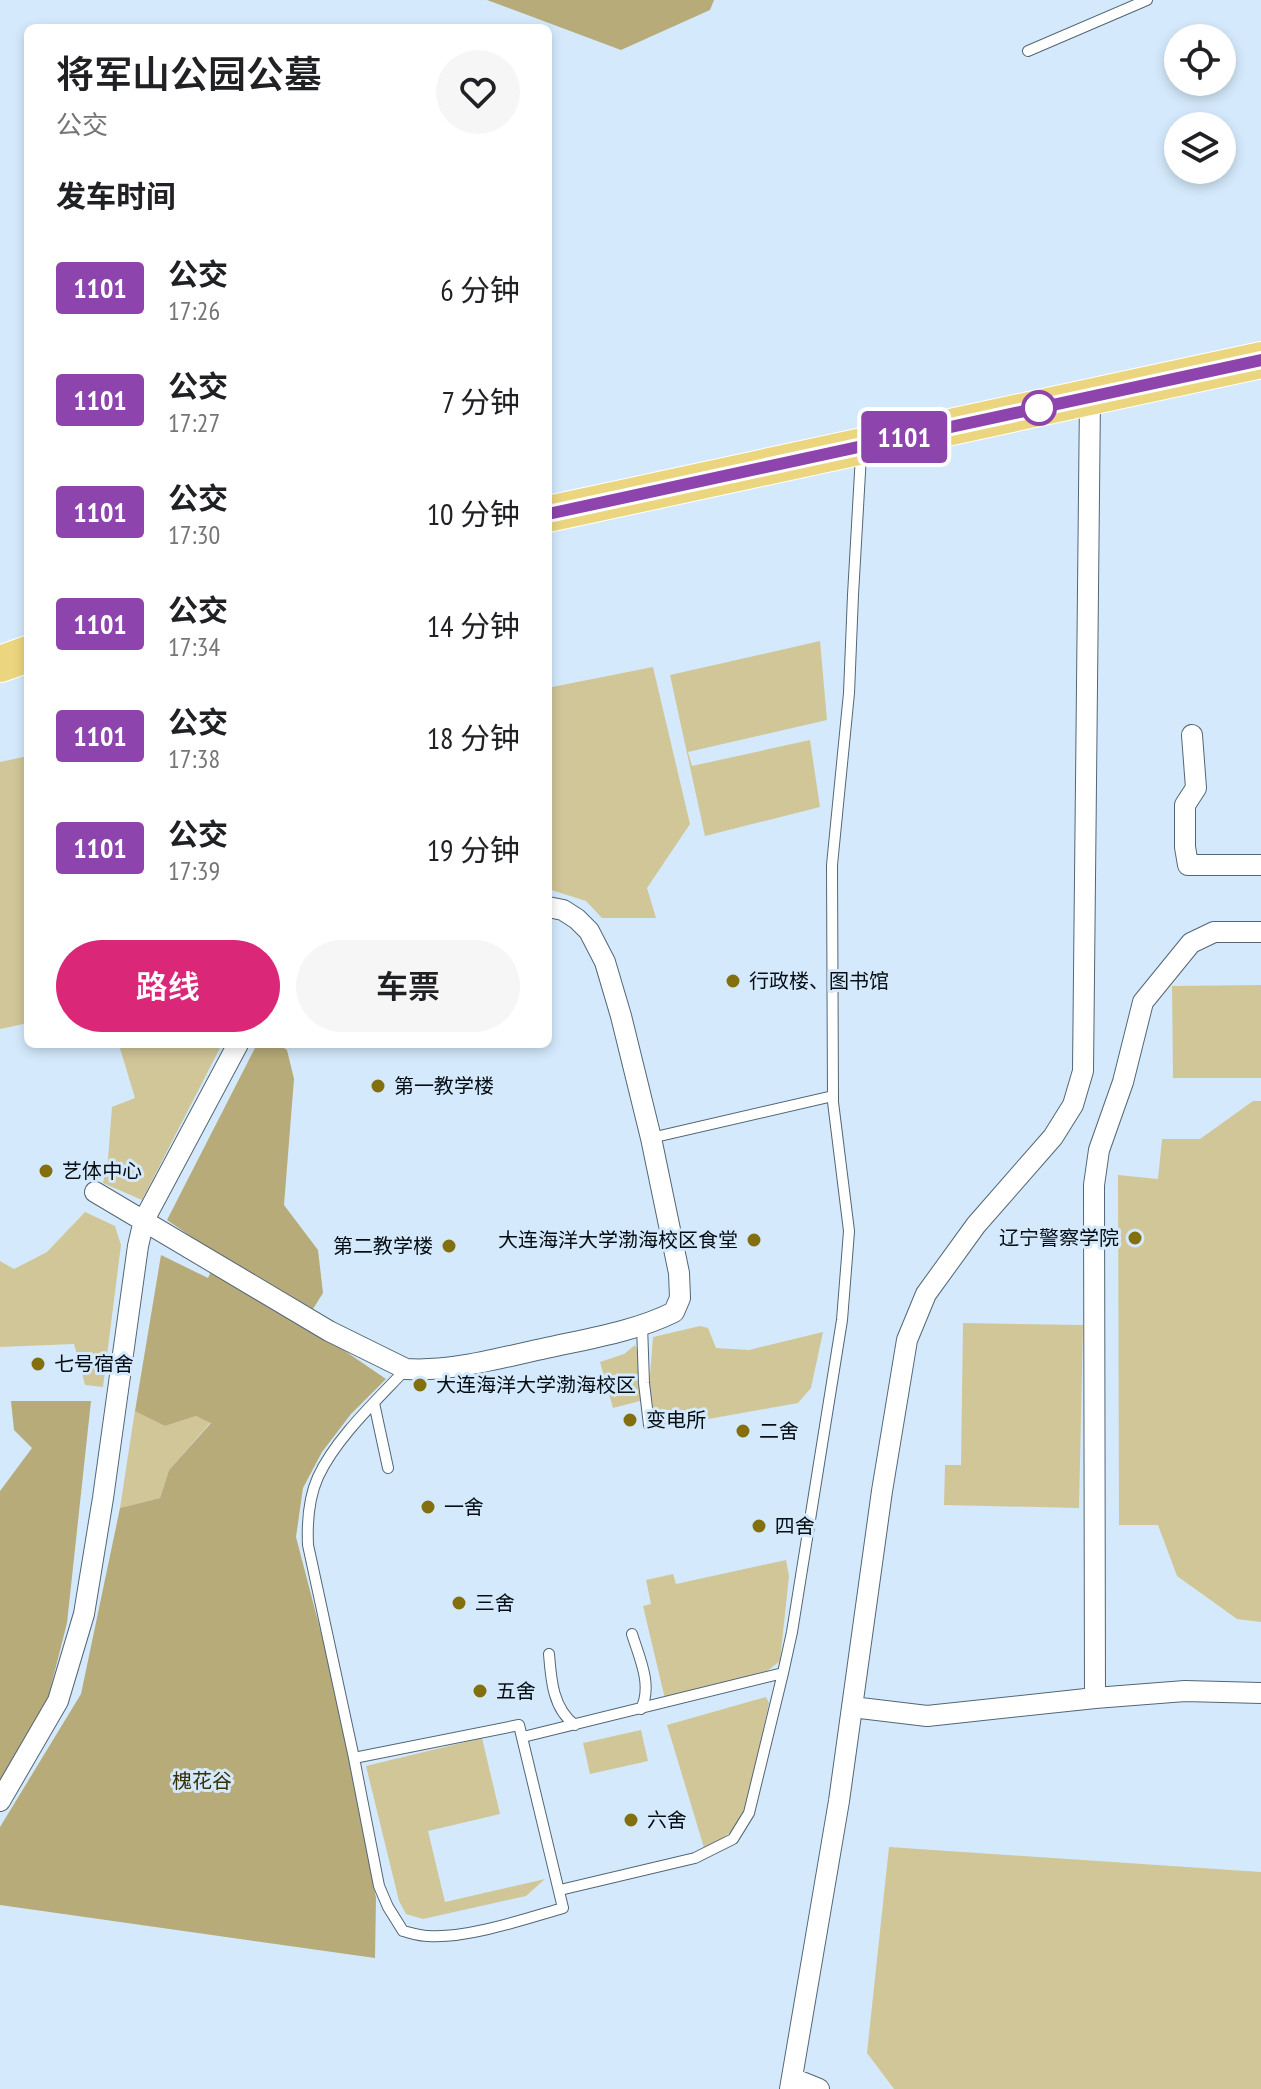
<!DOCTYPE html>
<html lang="zh">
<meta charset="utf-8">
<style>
body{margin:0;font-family:"PT Sans Narrow","Noto Sans SC",sans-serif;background:#f6f6f6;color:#202124;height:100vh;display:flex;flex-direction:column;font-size:30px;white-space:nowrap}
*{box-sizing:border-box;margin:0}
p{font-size:26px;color:#757577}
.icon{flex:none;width:44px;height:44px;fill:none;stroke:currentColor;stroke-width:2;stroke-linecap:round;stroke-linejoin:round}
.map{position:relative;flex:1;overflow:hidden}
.details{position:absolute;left:24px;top:24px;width:528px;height:1024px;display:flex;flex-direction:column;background:#fff;border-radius:12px;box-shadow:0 4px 12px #0003}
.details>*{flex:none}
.badge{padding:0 16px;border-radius:6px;font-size:28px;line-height:52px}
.buttons{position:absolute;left:1164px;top:24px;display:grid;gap:16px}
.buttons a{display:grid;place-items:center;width:72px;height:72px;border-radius:50%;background:#fff;box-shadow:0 4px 12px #0003;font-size:40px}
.map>.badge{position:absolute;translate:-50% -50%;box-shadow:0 0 0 4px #fff}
h2{padding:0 32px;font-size:30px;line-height:72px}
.round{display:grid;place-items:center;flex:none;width:84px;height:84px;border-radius:42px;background:#f6f6f6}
.headline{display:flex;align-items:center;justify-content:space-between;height:136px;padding:0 32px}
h1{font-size:38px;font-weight:600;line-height:60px}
.primary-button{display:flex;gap:16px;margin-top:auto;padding:16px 32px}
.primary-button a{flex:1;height:92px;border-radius:48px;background:#db2777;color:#fff;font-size:32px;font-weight:600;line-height:92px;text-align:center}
.primary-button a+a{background:#f6f6f6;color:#202124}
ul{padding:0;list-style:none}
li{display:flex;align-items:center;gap:24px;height:112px;padding:0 32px}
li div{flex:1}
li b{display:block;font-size:30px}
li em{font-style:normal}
li .badge{min-width:88px;font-weight:700;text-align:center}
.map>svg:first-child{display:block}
.green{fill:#d1c698}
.forest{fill:#b7ab79}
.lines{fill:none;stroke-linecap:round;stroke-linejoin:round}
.lane-casing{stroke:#536675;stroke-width:12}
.street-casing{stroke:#536675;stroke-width:22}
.highway-casing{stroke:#fff;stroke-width:38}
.lane{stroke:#fff;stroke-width:10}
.street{stroke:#fff;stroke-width:20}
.highway{stroke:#ebd67f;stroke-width:36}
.line-casing{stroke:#fff;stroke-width:18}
.line{stroke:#8e44ad;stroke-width:12}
.stop-dot{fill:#fff;stroke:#8e44ad;stroke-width:4}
.poi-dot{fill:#836f0e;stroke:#d4eafc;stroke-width:3}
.labels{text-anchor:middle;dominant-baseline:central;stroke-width:6;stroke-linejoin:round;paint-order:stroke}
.poi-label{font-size:20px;fill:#060d13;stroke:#d4eafc;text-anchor:start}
.park-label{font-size:20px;fill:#382f04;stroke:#d4eafc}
</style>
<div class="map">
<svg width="1261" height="2089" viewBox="0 0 1261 2089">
<rect width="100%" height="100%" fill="#d4eafc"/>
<path class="green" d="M820 641 827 720 688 752 692 766 810 740 820 807 705 836 670 675Z
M653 667 690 824 647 888 656 918H602L586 901 548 889V672L552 687Z
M28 756V1023L0 1029V762Z
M1261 985V1078H1173L1172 986Z
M124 1044H222L142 1200 103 1183 108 1159 112 1107 135 1098 119 1045Z
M1253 1101H1261V1622L1237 1619 1177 1576 1158 1525H1119L1118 1175 1158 1179 1162 1139H1200Z
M85 1212 115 1226 121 1245 103 1387 85 1385 74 1344 0 1347V1261L14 1269 47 1252Z
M963 1323 1083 1325 1079 1508 944 1505 945 1465H961Z
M700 1326 708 1328 716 1348 749 1350 823 1332 811 1388 798 1403 658 1428 649 1388 653 1337Z
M635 1345 639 1355 640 1401 613 1408 600 1362 624 1354Z
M135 1410 165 1426 196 1416 211 1422 169 1470 160 1498 120 1508Z
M786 1560 789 1576 780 1661 767 1671 665 1699 643 1606 651 1604 646 1580 673 1574 676 1584Z
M766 1697 769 1703 747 1804 732 1831 705 1851 667 1725Z
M641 1730 648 1761 590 1774 583 1743Z
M482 1738 500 1814 428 1831 445 1902 545 1879 526 1896 423 1919 406 1914 399 1901 366 1766Z
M889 1847 1261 1872V2089H894L867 2053Z"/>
<path class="forest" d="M487 0H714L710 10 621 50Z
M257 1044H278L287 1050 294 1079 284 1205 318 1250 323 1293 313 1309 272 1285 270 1307 345 1351 386 1379 351 1414 322 1452 303 1488 296 1537 326 1652 353 1776 376 1898 375 1958 0 1905V1827L81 1694 120 1508 160 1498 169 1470 211 1423 196 1416 165 1426 135 1411 161 1255 208 1278 218 1255 167 1220Z
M11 1401H91L67 1623 48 1698 0 1781V1491L32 1448 14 1430Z"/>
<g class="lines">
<g class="lane-casing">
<path id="lane" d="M1028 51 1147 0
M651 1138 833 1096
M642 1325 644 1383 649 1425
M374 1403 388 1468
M632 1634C639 1657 653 1685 641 1709
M549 1654C551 1680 553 1709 575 1725
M523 1737 783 1673 792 1632 842 1320 847 1257 849 1231 833 1102 832 865 849 693 853 595 861 455
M354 1758 379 1886 388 1907 403 1931C411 1933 420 1936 428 1936 466 1939 525 1919 563 1908L519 1725 354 1758 308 1545C307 1523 309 1497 318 1477 336 1438 377 1400 406 1369
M560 1890 695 1858 733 1839 749 1813 783 1673"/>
</g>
<g class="street-casing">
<path id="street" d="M1192 735 1196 788 1185 805V847L1188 865H1261
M95 1192 329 1331 406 1369C452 1372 498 1358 542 1349 586 1339 634 1332 674 1312L680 1298 679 1273 651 1138 621 1016 605 962 589 931 577 919 563 910 548 907
M1095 1698 1094 1185 1099 1150 1123 1082 1143 1002 1191 943 1214 932H1261
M852 1707 927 1716 1095 1698 1185 1691 1261 1693
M0 1801 58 1701 84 1614 103 1498 138 1246 144 1220 238 1044
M792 2078 819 2089
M790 2089 839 1801 882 1491 907 1340 926 1294 976 1225 1053 1137 1073 1105 1083 1071 1090 397"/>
</g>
<g class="highway-casing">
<path id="highway" d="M548 514 1261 360
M0 664 28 654"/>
</g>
<use href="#lane" class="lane"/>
<use href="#street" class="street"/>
<use href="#highway" class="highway"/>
</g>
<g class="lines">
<g class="line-casing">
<path id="line" d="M548 514 1261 360"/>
</g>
<use href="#line" class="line"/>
</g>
<circle class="stop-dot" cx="1039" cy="408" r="16"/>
<g class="poi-dot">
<circle cx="733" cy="981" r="8"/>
<circle cx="378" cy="1086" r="8"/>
<circle cx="46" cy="1171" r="8"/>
<circle cx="1135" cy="1238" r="8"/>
<circle cx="754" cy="1240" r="8"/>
<circle cx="449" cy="1246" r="8"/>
<circle cx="38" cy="1364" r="8"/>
<circle cx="420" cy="1385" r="8"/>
<circle cx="630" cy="1420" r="8"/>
<circle cx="743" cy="1431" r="8"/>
<circle cx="428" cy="1507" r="8"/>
<circle cx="759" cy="1526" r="8"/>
<circle cx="459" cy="1603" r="8"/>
<circle cx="480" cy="1691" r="8"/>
<circle cx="631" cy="1820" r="8"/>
</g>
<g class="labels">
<g class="poi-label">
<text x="749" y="981">行政楼、图书馆</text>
<text x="394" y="1086">第一教学楼</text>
<text x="62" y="1171">艺体中心</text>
<text x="1119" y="1238" text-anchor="end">辽宁警察学院</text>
<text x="738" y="1240" text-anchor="end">大连海洋大学渤海校区食堂</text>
<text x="433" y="1246" text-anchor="end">第二教学楼</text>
<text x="54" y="1364">七号宿舍</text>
<text x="436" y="1385">大连海洋大学渤海校区</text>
<text x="646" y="1420">变电所</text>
<text x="759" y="1431">二舍</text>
<text x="444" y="1507">一舍</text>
<text x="775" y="1526">四舍</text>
<text x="475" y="1603">三舍</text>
<text x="496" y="1691">五舍</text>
<text x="647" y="1820">六舍</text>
</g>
<g class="park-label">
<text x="202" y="1781">槐花谷</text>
</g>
</g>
</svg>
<div class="buttons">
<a><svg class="icon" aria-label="locate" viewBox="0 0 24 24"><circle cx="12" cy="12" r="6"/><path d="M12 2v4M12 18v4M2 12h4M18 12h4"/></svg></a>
<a><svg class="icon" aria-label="layers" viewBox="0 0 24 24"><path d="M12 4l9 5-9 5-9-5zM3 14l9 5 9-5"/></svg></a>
</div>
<b class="badge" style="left:904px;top:437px;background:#8e44ad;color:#fff">1101</b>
<section class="details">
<div class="headline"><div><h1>将军山公园公墓</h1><p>公交</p></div><a class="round"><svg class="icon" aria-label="heart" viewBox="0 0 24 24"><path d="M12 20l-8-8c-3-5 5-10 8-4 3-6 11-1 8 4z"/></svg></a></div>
<h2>发车时间</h2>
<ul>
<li><span class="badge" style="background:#8e44ad;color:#fff">1101</span><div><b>公交</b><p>17:26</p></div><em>6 分钟</em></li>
<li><span class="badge" style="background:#8e44ad;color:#fff">1101</span><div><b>公交</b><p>17:27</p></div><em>7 分钟</em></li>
<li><span class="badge" style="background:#8e44ad;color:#fff">1101</span><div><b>公交</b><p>17:30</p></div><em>10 分钟</em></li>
<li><span class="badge" style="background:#8e44ad;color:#fff">1101</span><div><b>公交</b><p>17:34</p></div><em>14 分钟</em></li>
<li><span class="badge" style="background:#8e44ad;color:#fff">1101</span><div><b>公交</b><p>17:38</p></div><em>18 分钟</em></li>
<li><span class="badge" style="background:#8e44ad;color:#fff">1101</span><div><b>公交</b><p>17:39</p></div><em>19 分钟</em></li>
</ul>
<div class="primary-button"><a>路线</a><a>车票</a></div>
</section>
</div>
